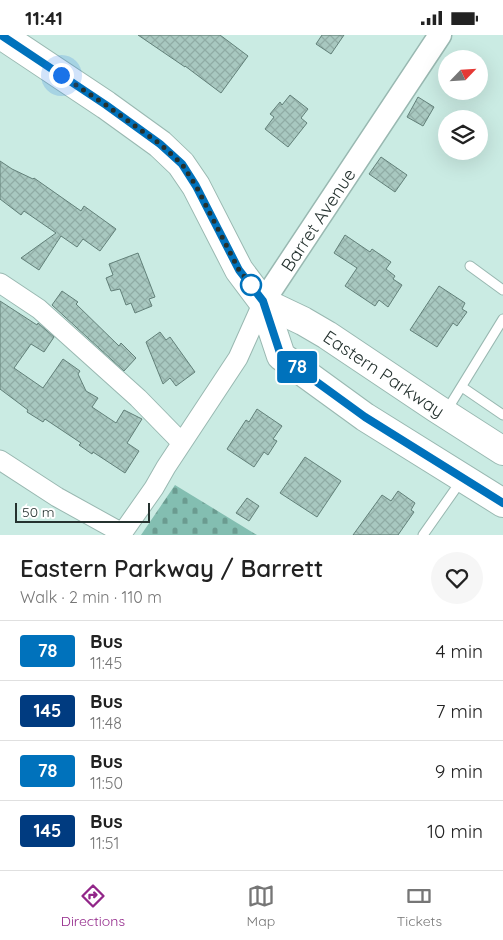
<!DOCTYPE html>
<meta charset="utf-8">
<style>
body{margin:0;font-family:Quicksand,sans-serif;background:#f6f6f6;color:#222;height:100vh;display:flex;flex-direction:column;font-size:19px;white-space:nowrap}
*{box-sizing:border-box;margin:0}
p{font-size:16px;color:#767676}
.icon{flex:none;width:28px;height:28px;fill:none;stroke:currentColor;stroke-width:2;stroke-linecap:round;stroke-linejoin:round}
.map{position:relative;height:500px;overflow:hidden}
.side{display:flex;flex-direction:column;background:#fff;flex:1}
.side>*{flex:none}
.badge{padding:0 10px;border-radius:4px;font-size:18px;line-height:32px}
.needle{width:32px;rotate:65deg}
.controls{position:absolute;left:438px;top:15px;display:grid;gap:10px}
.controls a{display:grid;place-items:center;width:50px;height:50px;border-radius:50%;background:#fff;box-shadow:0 5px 20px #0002;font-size:25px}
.scale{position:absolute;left:15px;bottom:12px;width:135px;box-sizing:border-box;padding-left:5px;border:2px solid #25322f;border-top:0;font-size:14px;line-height:18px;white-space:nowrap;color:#25322f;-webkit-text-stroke:4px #fff;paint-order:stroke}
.you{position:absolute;width:25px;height:25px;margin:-12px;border:4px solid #fff;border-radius:50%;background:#1a73e8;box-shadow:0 0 0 8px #1a73e833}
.map>.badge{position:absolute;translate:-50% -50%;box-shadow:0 0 0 2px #fff}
.round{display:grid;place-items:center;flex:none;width:52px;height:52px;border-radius:26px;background:#f6f6f6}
.summary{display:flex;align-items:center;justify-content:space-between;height:85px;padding:0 20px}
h1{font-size:24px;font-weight:600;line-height:38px}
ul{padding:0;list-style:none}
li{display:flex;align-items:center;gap:15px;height:60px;padding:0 20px;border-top:1px solid #e0e0e0}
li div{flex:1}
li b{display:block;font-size:19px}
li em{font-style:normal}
li .badge{min-width:55px;font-weight:700;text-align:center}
.status{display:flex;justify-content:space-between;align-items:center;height:35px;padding:0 25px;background:#fff;direction:ltr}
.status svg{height:14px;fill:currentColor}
.tabs{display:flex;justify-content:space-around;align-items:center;height:70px;border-top:1px solid #e0e0e0;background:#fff;font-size:14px;color:#767676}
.tabs a{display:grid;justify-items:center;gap:2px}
.tabs .selected{color:#922689}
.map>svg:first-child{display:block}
.cemetery{fill:url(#cemetery-stones)}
.building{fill:url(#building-cross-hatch);stroke:#628079}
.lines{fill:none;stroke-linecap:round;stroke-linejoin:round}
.service-casing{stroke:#99b8b1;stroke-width:11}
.minor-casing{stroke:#99b8b1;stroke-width:21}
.tertiary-casing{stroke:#99b8b1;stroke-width:25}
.primary-casing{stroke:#99b8b1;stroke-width:30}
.service{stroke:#fff;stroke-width:9}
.minor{stroke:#fff;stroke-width:19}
.tertiary{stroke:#fff;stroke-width:22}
.primary{stroke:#fff;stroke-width:28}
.line-casing{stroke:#fff;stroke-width:11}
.line{stroke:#0072bc;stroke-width:8}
.walk{stroke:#25322f;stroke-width:5;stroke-dasharray:0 9}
.stop-dot{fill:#fff;stroke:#0072bc;stroke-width:2.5}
.labels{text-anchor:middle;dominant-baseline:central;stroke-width:4;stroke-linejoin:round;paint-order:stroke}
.street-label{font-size:18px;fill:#25322f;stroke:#fff}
</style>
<div class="status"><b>11:41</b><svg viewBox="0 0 49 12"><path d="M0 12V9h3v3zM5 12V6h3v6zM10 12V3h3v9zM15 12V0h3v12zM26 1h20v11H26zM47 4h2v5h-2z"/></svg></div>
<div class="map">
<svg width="503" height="500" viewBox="0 0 503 500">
<defs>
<pattern id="cemetery-stones" width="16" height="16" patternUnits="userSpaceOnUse" patternTransform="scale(1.25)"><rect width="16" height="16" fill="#83beb1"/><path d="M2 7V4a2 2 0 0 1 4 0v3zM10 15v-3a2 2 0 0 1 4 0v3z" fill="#6b9b90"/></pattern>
<pattern id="building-cross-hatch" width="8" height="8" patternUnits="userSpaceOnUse" patternTransform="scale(1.25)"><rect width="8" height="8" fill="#a8c8c0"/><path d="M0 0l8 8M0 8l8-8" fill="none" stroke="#90aca5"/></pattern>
</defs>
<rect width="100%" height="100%" fill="#caebe3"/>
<path class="cemetery" d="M175 450 257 500H141Z"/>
<path class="building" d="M138 0H220L248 21 221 58 185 31V32Z
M322 0H344L331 19 316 9Z
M290 60 308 74 301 83 307 88 288 112 265 94 274 82 270 79 280 67 282 70Z
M418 62 434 72 423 91 407 82Z
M381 122 407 140 395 157 369 139Z
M0 126 12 134 33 144 34 143 81 176 84 171 116 194 100 216 83 204 77 212 61 201 39 235 21 223 56 198 24 176 21 180 0 164Z
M345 200 370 217 372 214 391 227 386 234 395 241 393 244 402 250 388 272 379 265 375 271 345 251 357 233 334 218Z
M138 218 155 262 149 264 152 271 135 278 131 268 126 270 120 254 111 256 106 243 113 240 109 229Z
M439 251 465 268 462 274 467 277 457 291 453 288 437 312 410 295Z
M62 256 78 267 76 269 119 311 121 308 136 323 124 336 52 270Z
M0 266 37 290 38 288 54 302 44 317 31 309 14 333 43 353 63 324 80 336 78 339 86 356 98 363 92 372 116 388 124 375 142 384 127 408 139 416 125 438 93 417 92 419 79 410 81 408 45 384 43 387 27 377 28 375 0 354Z
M160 297 166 305 170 302 195 337 176 351 170 343 163 349 146 307Z
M257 374 282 391 273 404 277 406 268 420 264 417 254 432 227 414 246 385 249 387Z
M305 422 341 446 317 482 280 458Z
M398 456 415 468 411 475 414 477 398 500H353L382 460 391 466Z
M247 463 259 471 249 486 236 478Z"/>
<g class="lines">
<g class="service-casing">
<path id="service" d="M470 231 503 255
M462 352 503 380
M447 375 503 284
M423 500 461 446"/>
</g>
<g class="minor-casing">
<path id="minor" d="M0 248 39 274 138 363 182 408
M0 425 57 462 122 498
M121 500 154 453 166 432 238 323 263 267"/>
</g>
<g class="tertiary-casing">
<g id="tertiary">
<path id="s1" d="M263 267 440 0"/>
</g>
</g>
<g class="primary-casing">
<g id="primary">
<path d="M1 0 106 70 160 109 181 129 196 151 239 235 263 267 281 321 365 382 503 468"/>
<path id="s2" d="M263 267 303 286 327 300 436 373 503 416"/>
</g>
</g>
<use href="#service" class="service"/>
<use href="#minor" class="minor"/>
<use href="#tertiary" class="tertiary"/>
<use href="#primary" class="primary"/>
</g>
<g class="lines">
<g class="line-casing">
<path id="line" d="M1 0 106 70 160 109 182 129 196 151 239 235 263 266 281 321 365 382 503 468"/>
</g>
<use href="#line" class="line"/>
<path class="walk" d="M61 40 106 70 160 109 182 129 196 151 239 235 251 250"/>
</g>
<circle class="stop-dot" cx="251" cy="250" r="10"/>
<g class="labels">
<g class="street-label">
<text stroke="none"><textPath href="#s1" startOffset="99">Barret Avenue</textPath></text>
<text stroke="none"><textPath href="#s2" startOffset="141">Eastern Parkway</textPath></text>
</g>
</g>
</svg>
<div class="controls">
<a><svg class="needle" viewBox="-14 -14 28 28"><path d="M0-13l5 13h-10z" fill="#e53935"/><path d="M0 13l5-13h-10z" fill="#767676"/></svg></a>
<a><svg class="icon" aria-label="layers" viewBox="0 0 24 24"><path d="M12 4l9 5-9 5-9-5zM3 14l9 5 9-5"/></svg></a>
</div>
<div class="scale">50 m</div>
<div class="you" style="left:61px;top:40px"></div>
<b class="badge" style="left:297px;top:332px;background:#0072bc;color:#fff">78</b>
</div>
<section class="side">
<div class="summary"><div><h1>Eastern Parkway / Barrett</h1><p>Walk · 2 min · 110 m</p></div><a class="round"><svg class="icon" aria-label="heart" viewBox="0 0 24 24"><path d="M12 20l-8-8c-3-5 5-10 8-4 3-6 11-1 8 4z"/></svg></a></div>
<ul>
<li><span class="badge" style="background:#0072bc;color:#fff">78</span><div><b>Bus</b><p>11:45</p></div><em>4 min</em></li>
<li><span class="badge" style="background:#003b80;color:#fff">145</span><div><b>Bus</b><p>11:48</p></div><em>7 min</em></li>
<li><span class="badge" style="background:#0072bc;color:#fff">78</span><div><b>Bus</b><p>11:50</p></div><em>9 min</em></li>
<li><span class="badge" style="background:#003b80;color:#fff">145</span><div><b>Bus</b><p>11:51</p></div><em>10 min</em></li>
</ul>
</section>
<nav class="tabs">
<a class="selected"><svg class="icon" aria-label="directions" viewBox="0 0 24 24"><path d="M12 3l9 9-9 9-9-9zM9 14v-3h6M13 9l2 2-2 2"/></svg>Directions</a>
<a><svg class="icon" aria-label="map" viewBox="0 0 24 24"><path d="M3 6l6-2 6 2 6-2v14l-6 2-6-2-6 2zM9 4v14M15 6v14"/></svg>Map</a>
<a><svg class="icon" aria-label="tickets" viewBox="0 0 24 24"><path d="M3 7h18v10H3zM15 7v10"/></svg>Tickets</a>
</nav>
